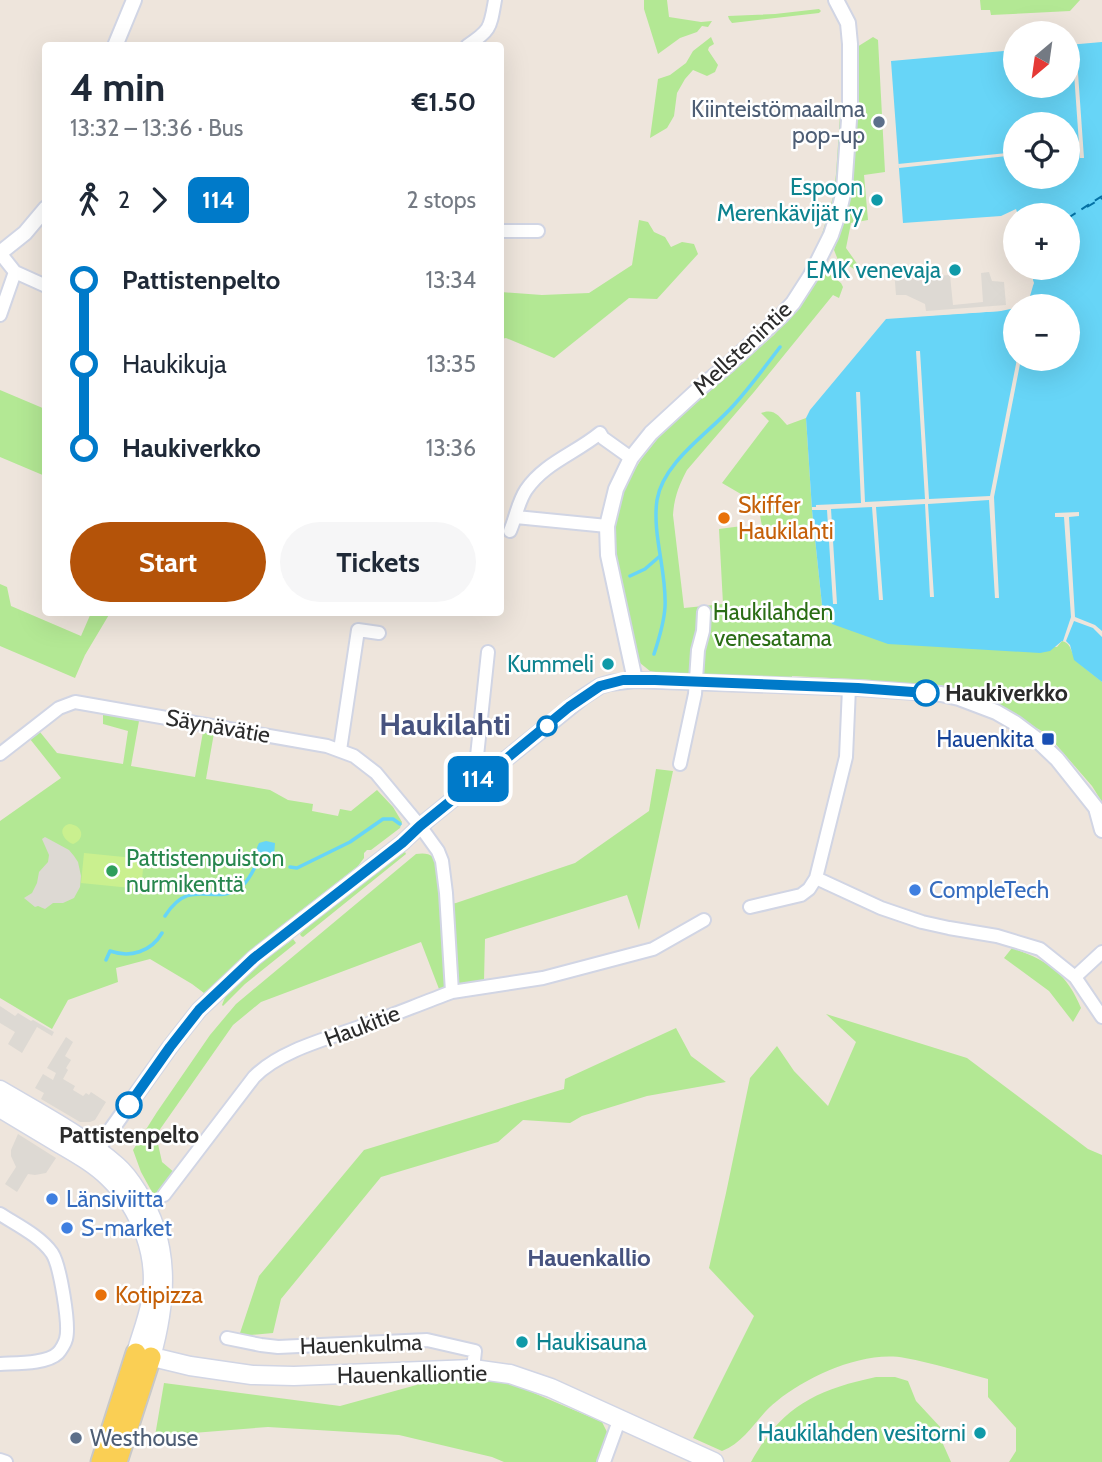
<!DOCTYPE html>
<meta charset="utf-8">
<style>
body{margin:0;font-family:Cabin,sans-serif;background:#f6f6f7;color:#1f2937;height:100vh;display:flex;flex-direction:column;font-size:26px;white-space:nowrap}
*{box-sizing:border-box;margin:0}
p{font-size:23px;color:#747a83}
.icon{flex:none;width:38px;height:38px;fill:none;stroke:currentColor;stroke-width:2;stroke-linecap:round;stroke-linejoin:round}
.map{position:relative;flex:1;overflow:hidden}
.drawer{position:absolute;left:42px;top:42px;width:462px;height:574px;display:flex;flex-direction:column;background:#fff;border-radius:7px;box-shadow:0 7px 28px #0002}
.drawer>*{flex:none}
.badge{padding:0 14px;border-radius:10px;font-size:24px;line-height:46px}
.needle{width:46px;rotate:209deg}
.buttons{position:absolute;left:1003px;top:21px;display:grid;gap:14px}
.buttons a{display:grid;place-items:center;width:77px;height:77px;border-radius:50%;background:#fff;box-shadow:0 7px 28px #0002;font-size:35px}
.map>.badge{position:absolute;translate:-50% -50%;box-shadow:0 0 0 4px #fff}
.legs{display:flex;align-items:center;gap:10px;height:77px;padding:0 28px;font-size:23px}
.legs p{margin-inline-start:auto}
.overview{display:flex;align-items:center;justify-content:space-between;height:119px;padding:0 28px}
h1{font-size:38px;font-weight:700;line-height:52px}
.button{display:flex;gap:14px;margin-top:auto;padding:14px 28px}
.button a{flex:1;height:80px;border-radius:42px;background:#b45309;color:#fff;font-size:28px;font-weight:700;line-height:80px;text-align:center}
.button a+a{background:#f6f6f7;color:#1f2937}
ul{padding:0 28px;list-style:none}
li{display:flex;align-items:center;gap:24px;height:84px;font-size:26px}
li i{display:grid;place-items:center;width:10px;height:100%;margin:0 9px;background:currentColor}
li i::after{content:'';width:18px;height:18px;margin:-9px;border:5px solid;border-radius:50%;background:#fff}
li p{margin-inline-start:auto}
li:first-child i{background:linear-gradient(#0000 50%,currentColor 0)}
li:last-child i{background:linear-gradient(currentColor 50%,#0000 0)}
.map>svg:first-child{display:block}
.green{fill:#b3e894}
.pitch{fill:#caf08f}
.plaza{fill:#ddd9d3}
.water{fill:#67d5f7;fill-rule:evenodd}
.pier{fill:#eee5dc}
.lines{fill:none;stroke-linecap:round;stroke-linejoin:round}
.stream{stroke:#67d5f7;stroke-width:3.5}
.ferry{stroke:#0472a5;stroke-width:2;stroke-dasharray:9 7;stroke-linecap:butt}
.minor-casing{stroke:#d1d5e4;stroke-width:16}
.tertiary-casing{stroke:#d1d5e4;stroke-width:18}
.secondary-casing{stroke:#d1d5e4;stroke-width:21}
.primary-casing{stroke:#c8c8c8;stroke-width:23}
.minor{stroke:#fff;stroke-width:12}
.tertiary{stroke:#fff;stroke-width:14}
.secondary{stroke:#fff;stroke-width:18}
.primary{stroke:#facf54;stroke-width:19}
.line-1-casing{stroke:#fff;stroke-width:16}
.line-1{stroke:#007ac9;stroke-width:10}
.service-dot{fill:#5c6f8a;stroke:#fff;stroke-width:2.5}
.culture-dot{fill:#0f9aa8;stroke:#fff;stroke-width:2.5}
.food-dot{fill:#e8710a;stroke:#fff;stroke-width:2.5}
.stop-1-dot{fill:#fff;stroke:#007ac9;stroke-width:3.5}
.transit-dot{fill:#1a4fb4;stroke:#fff;stroke-width:2.5}
.leisure-dot{fill:#2e9e5b;stroke:#fff;stroke-width:2.5}
.shop-dot{fill:#3f7fe0;stroke:#fff;stroke-width:2.5}
.labels{text-anchor:middle;dominant-baseline:central;stroke-width:5;stroke-linejoin:round;paint-order:stroke}
.service-label{font-size:23px;fill:#4e5e75;stroke:#fff;text-anchor:end}
.culture-label{font-size:23px;fill:#0d838f;stroke:#fff;text-anchor:end}
.street-label{font-size:23px;fill:#2b2b2b;stroke:#fff}
.food-label{font-size:23px;fill:#c56008;stroke:#fff;text-anchor:start}
.park-label{font-size:23px;fill:#2a6d15;stroke:#fff}
.stop-label{font-size:23px;font-weight:bold;fill:#2b2b2b;stroke:#fff;text-anchor:start}
.transit-label{font-size:23px;fill:#164399;stroke:#fff;text-anchor:end}
.leisure-label{font-size:23px;fill:#27864d;stroke:#fff;text-anchor:start}
.shop-label{font-size:23px;fill:#366cbe;stroke:#fff;text-anchor:start}
.neighbourhood-label{font-size:24px;font-weight:bold;fill:#47537f;stroke:#fff}
.district-label{font-size:30px;font-weight:bold;fill:#47537f;stroke:#fff}
</style>
<div class="map">
<svg width="1102" height="1462" viewBox="0 0 1102 1462">
<rect width="100%" height="100%" fill="#eee5dc"/>
<path class="green" d="M644 0H667L669 17 701 22 712 21 708 27 702 26 697 32 680 38 658 54 644 9Z
M980 0H1080L1070 11 991 15 990 10H981Z
M819 9 821 11 819 13 732 23 729 19 728 16 775 14Z
M711 37 714 44 709 47 708 50 718 65 715 72 707 76 693 70 685 79 677 93 674 116 667 128 650 138 658 79 670 75 686 63 693 51Z
M873 37 878 40 885 172 864 175 868 220 851 223 846 248 858 265V271L838 260 834 250 846 213 854 162 857 47Z
M841 101H844C841 147 842 193 824 235 821 244 816 252 812 260L822 234 833 197 836 174Z
M639 220 648 222 654 232 665 237 671 247 682 242 694 244 698 254 657 299 629 298 554 358 506 338 501 339V292L542 295 589 293 632 265Z
M829 274 841 283 843 287 839 298 833 295 754 392 687 470C679 485 674 498 673 515L684 608 723 604 719 529 742 526 746 533 753 535 763 532 758 504 722 483 769 421 761 413C774 408 779 416 787 425L806 418 812 510 822 605 832 624 1057 647 1062 641C1071 643 1070 650 1075 658 1084 669 1092 673 1102 682V802L1092 786 1046 733 1036 728H1031L1006 713 874 686 872 680 792 676V681L666 674 650 671 640 663 613 546 618 509 626 483 644 455 664 431 774 335 796 309 815 282 822 275Z
M0 390 45 409V476L0 457Z
M0 584 7 587 11 606 81 636 91 613H110L85 655 75 678 0 646Z
M103 714 139 721 131 766 195 777 203 732 214 733 206 779 270 790 288 800 313 804 312 811 338 816 340 809 351 811 377 790 393 807 402 822 400 828 371 850H367L364 853V858L358 866 281 926 204 993 192 984 150 959 116 968 118 982 68 1000 52 1029 0 998V821L61 778 30 739 40 732 57 753 123 764 128 731 103 724Z
M656 769 673 771 639 930 627 895 485 939 484 981 439 989 421 942 261 1002 233 1025 156 1135 162 1162 175 1173 160 1192 154 1193 152 1192 141 1172 133 1150 157 1112 210 1035 236 1004 416 854C422 853 429 853 433 857 441 865 439 894 440 906L456 903 575 863 649 811Z
M405 852 406 854 303 937 301 936 300 934 324 910 370 873Z
M293 939 296 943 245 984 223 1006 222 1005C232 975 270 958 293 939Z
M1012 948C1047 960 1067 973 1081 1008L1073 1022 1049 991 1004 958Z
M826 1014 967 1058 1088 1149 1102 1155V1462H1009L1016 1451V1428L988 1397V1379C961 1372 933 1363 905 1358 864 1350 808 1376 777 1401 757 1416 746 1442 722 1451L693 1438 754 1316 709 1268 726 1193 750 1078 777 1046 794 1071 828 1106 856 1042Z
M676 1028 691 1056 726 1082 647 1096 582 1116 570 1123 523 1120 498 1142 381 1177 281 1299 273 1333 239 1336 259 1276 364 1150 564 1089 565 1079Z
M453 1375 501 1379 602 1422 608 1434 598 1462H504L492 1457 399 1435 268 1427 155 1436 164 1383 340 1406Z
M876 1377H895L908 1381 916 1401 942 1429 943 1444 951 1462H751C782 1406 816 1390 876 1377Z"/>
<path class="pitch" d="M69 824C83 825 86 839 73 844 63 840 57 828 69 824Z
M84 853 144 859 141 889 81 883Z"/>
<path class="plaza" d="M899 269 901 278 950 275 953 305 983 302 981 273 989 272 992 281 1004 282 1006 305 926 311 925 304 906 295H896L894 270Z
M45 837 69 850 74 856 78 862 81 876 80 887 74 898 63 903H53L45 909 38 906 35 907 24 898 32 893 37 883 39 872 48 862 49 855 42 839Z
M0 1006 15 1016 18 1013 31 1021 33 1020 54 1032 52 1036 37 1027 22 1053 8 1044 15 1032 0 1023Z
M66 1037 73 1042 65 1056 71 1060 66 1068 68 1070 63 1079 75 1086 73 1090 83 1096 86 1093 89 1095 91 1092 106 1102 95 1120 90 1122H80L41 1099 44 1093 35 1088 43 1074 53 1080 56 1073 47 1068Z
M18 1134 56 1158 46 1173 35 1175 28 1174 17 1192 5 1184 16 1167 11 1156V1150Z"/>
<path class="water" d="M1102 42V682L1074 660 1070 645 1066 641H1062L1050 651 1040 653 888 644 832 624 822 605 812 510 806 418 810 410 886 319 1001 311 1015 308V359H1068V306H1025C1030 300 1031 291 1034 283L1033 280 1035 268H1068V215H1018L1016 209 1001 216 903 223 891 61 1015 50V86H1068V45ZM1015 124H1068V177H1015Z
M266 841 275 843 274 856 270 865 259 864 253 861C256 855 256 848 259 843Z"/>
<path class="pier" d="M1072 45H1076L1084 158H1080Z
M1007 153V156L899 168 898 164Z
M1001 307V311L888 318V315Z
M916 351H920L929 499 990 496 1017 359H1021L994 497 999 598H995L989 500 928 504 934 597H930L925 504 876 507 883 600H879L872 507 831 509 837 604H833L827 510H812V507H816V505L861 503 856 392H860L865 502 925 499Z
M1079 512V516L1069 517 1075 617 1095 625 1102 631V637L1093 628 1074 621 1066 641H1063L1071 617 1064 517H1055V513Z"/>
<g class="lines">
<path class="stream" d="M630 576 645 569 660 556
M654 654C659 639 664 623 665 607 667 572 652 535 657 500 663 462 709 433 733 406 750 387 765 367 780 347
M290 867 297 868 350 842 383 819H393L400 824
M165 916C192 874 215 909 242 886 249 880 253 871 257 863
M106 960 110 951C130 958 151 952 162 933"/>
<path class="ferry" d="M1087 207 1102 198
M1068 218 1102 196"/>
<g class="minor-casing">
<path id="minor" d="M467 46C491 30 490 28 495 0
M500 231H538
M0 253 15 272 46 286
M0 315 15 272
M516 517 607 526
M510 531C516 517 518 502 526 490 544 463 576 453 600 433L603 438 631 458
M488 652 477 756 489 770
M849 688 846 757 816 878 881 908 922 922 949 928 997 936 1040 949 1075 977 1102 1017
M340 750 358 630 379 633
M0 754 59 708 75 702 327 746 354 756 376 773 420 826 438 851 442 861 446 893 452 992C425 1002 398 1013 371 1023 334 1037 281 1049 254 1077L164 1195
M680 764 695 694 698 650 703 631 704 612
M750 907 801 895 809 889 816 878
M1075 977 1102 952
M452 992 543 978 653 949 704 920
M0 1214C17 1225 40 1236 52 1253 60 1265 70 1325 66 1339 65 1343 61 1350 58 1353 47 1364 16 1363 0 1364
M227 1338 261 1345 278 1347 427 1340 475 1351 473 1369
M0 1460 6 1462
M604 1462 620 1418"/>
</g>
<g class="tertiary-casing">
<path id="tertiary" d="M115 46 134 0
M0 253 25 233 46 208
M635 680 608 555 607 526 616 489 631 458 651 433 701 387 729 364 781 316 793 303 811 275 831 235 839 211 844 190 850 106V44L848 23 836 0
M91 1158 170 1047 199 1010 254 958 402 843 420 826 489 770 506 759 583 697 600 686 610 683 635 680 858 688 941 694 959 698 996 712 1015 723 1035 738 1057 759 1096 808 1102 830"/>
</g>
<g class="secondary-casing">
<path id="secondary" d="M0 1090C39 1113 83 1136 117 1166 125 1173 132 1183 137 1191 171 1242 167 1300 151 1357
M0 1108C20 1120 40 1132 60 1144 77 1154 95 1164 109 1178 141 1209 159 1257 151 1301 148 1318 141 1336 136 1353L190 1366 252 1375 294 1376 473 1369 510 1374 551 1388 714 1462"/>
</g>
<g class="primary-casing">
<path id="primary" d="M101 1462 136 1353
M117 1462 151 1357"/>
</g>
<use href="#minor" class="minor"/>
<use href="#tertiary" class="tertiary"/>
<use href="#secondary" class="secondary"/>
<use href="#primary" class="primary"/>
</g>
<g class="lines">
<g class="line-1-casing">
<path id="line-1" d="M129 1105 170 1047 199 1010 254 958 402 843 420 826 489 770 506 759 569 707 600 686 623 680H655L858 688 926 693"/>
</g>
<use href="#line-1" class="line-1"/>
</g>
<g class="service-dot">
<circle cx="879" cy="122" r="7"/>
<circle cx="76" cy="1438" r="7"/>
</g>
<g class="culture-dot">
<circle cx="877" cy="200" r="7"/>
<circle cx="955" cy="270" r="7"/>
<circle cx="608" cy="664" r="7"/>
<circle cx="522" cy="1342" r="7"/>
<circle cx="980" cy="1433" r="7"/>
</g>
<g class="food-dot">
<circle cx="724" cy="518" r="7"/>
<circle cx="101" cy="1295" r="7"/>
</g>
<g class="stop-1-dot">
<circle cx="926" cy="693" r="12"/>
<circle cx="547" cy="726" r="9"/>
<circle cx="129" cy="1105" r="12"/>
</g>
<rect class="transit-dot" x="1041" y="732" width="14" height="14" rx="3.5"/>
<circle class="leisure-dot" cx="112" cy="871" r="7"/>
<g class="shop-dot">
<circle cx="915" cy="890" r="7"/>
<circle cx="52" cy="1199" r="7"/>
<circle cx="67" cy="1228" r="7"/>
</g>
<g class="labels">
<g class="service-label">
<text x="865" y="109">Kiinteistömaailma<tspan x="865" dy="26">pop-up</tspan></text>
<text x="90" y="1438" text-anchor="start">Westhouse</text>
</g>
<g class="culture-label">
<text x="863" y="187">Espoon<tspan x="863" dy="26">Merenkävijät ry</tspan></text>
<text x="941" y="270">EMK venevaja</text>
<text x="594" y="664">Kummeli</text>
<text x="536" y="1342" text-anchor="start">Haukisauna</text>
<text x="966" y="1433">Haukilahden vesitorni</text>
</g>
<g class="street-label">
<text transform="translate(742 348) rotate(-43)">Mellstenintie</text>
<text transform="translate(218 726) rotate(10)">Säynävätie</text>
<text transform="translate(362 1026) rotate(-21)">Haukitie</text>
<text transform="translate(361 1344) rotate(-2)">Hauenkulma</text>
<text transform="translate(412 1374) rotate(-1)">Hauenkalliontie</text>
</g>
<g class="food-label">
<text x="738" y="505">Skiffer<tspan x="738" dy="26">Haukilahti</tspan></text>
<text x="115" y="1295">Kotipizza</text>
</g>
<g class="park-label">
<text x="773" y="612">Haukilahden<tspan x="773" dy="26">venesatama</tspan></text>
</g>
<g class="stop-label">
<text x="945" y="693">Haukiverkko</text>
<text x="129" y="1135" text-anchor="middle">Pattistenpelto</text>
</g>
<g class="transit-label">
<text x="1034" y="739">Hauenkita</text>
</g>
<g class="leisure-label">
<text x="126" y="858">Pattistenpuiston<tspan x="126" dy="26">nurmikenttä</tspan></text>
</g>
<g class="shop-label">
<text x="929" y="890">CompleTech</text>
<text x="66" y="1199">Länsiviitta</text>
<text x="81" y="1228">S-market</text>
</g>
<g class="neighbourhood-label">
<text x="589" y="1257">Hauenkallio</text>
</g>
<g class="district-label">
<text x="445" y="724">Haukilahti</text>
</g>
</g>
</svg>
<div class="buttons">
<a><svg class="needle" viewBox="-14 -14 28 28"><path d="M0-13l5 13h-10z" fill="#e53935"/><path d="M0 13l5-13h-10z" fill="#747a83"/></svg></a>
<a><svg class="icon" aria-label="locate" viewBox="0 0 24 24"><circle cx="12" cy="12" r="6"/><path d="M12 2v4M12 18v4M2 12h4M18 12h4"/></svg></a>
<a>+</a>
<a>−</a>
</div>
<b class="badge" style="left:478px;top:779px;background:#007ac9;color:#fff">114</b>
<section class="drawer">
<div class="overview"><div><h1>4 min</h1><p>13:32 – 13:36 · Bus</p></div><b>€1.50</b></div>
<div class="legs"><svg class="icon" aria-label="walk" viewBox="0 0 24 24"><circle cx="13" cy="4" r="2"/><path d="M13 8l-2 6 4 7M11 14l-3 7M7 12l3-4h3l4 4"/></svg>2<svg class="icon" aria-label="forward" viewBox="0 0 24 24"><path d="M9 5l7 7-7 7"/></svg><b class="badge" style="background:#007ac9;color:#fff">114</b><p>2 stops</p></div>
<ul>
<li><i style="color:#007ac9"></i><b>Pattistenpelto</b><p>13:34</p></li>
<li><i style="color:#007ac9"></i><span>Haukikuja</span><p>13:35</p></li>
<li><i style="color:#007ac9"></i><b>Haukiverkko</b><p>13:36</p></li>
</ul>
<div class="button"><a>Start</a><a>Tickets</a></div>
</section>
</div>
